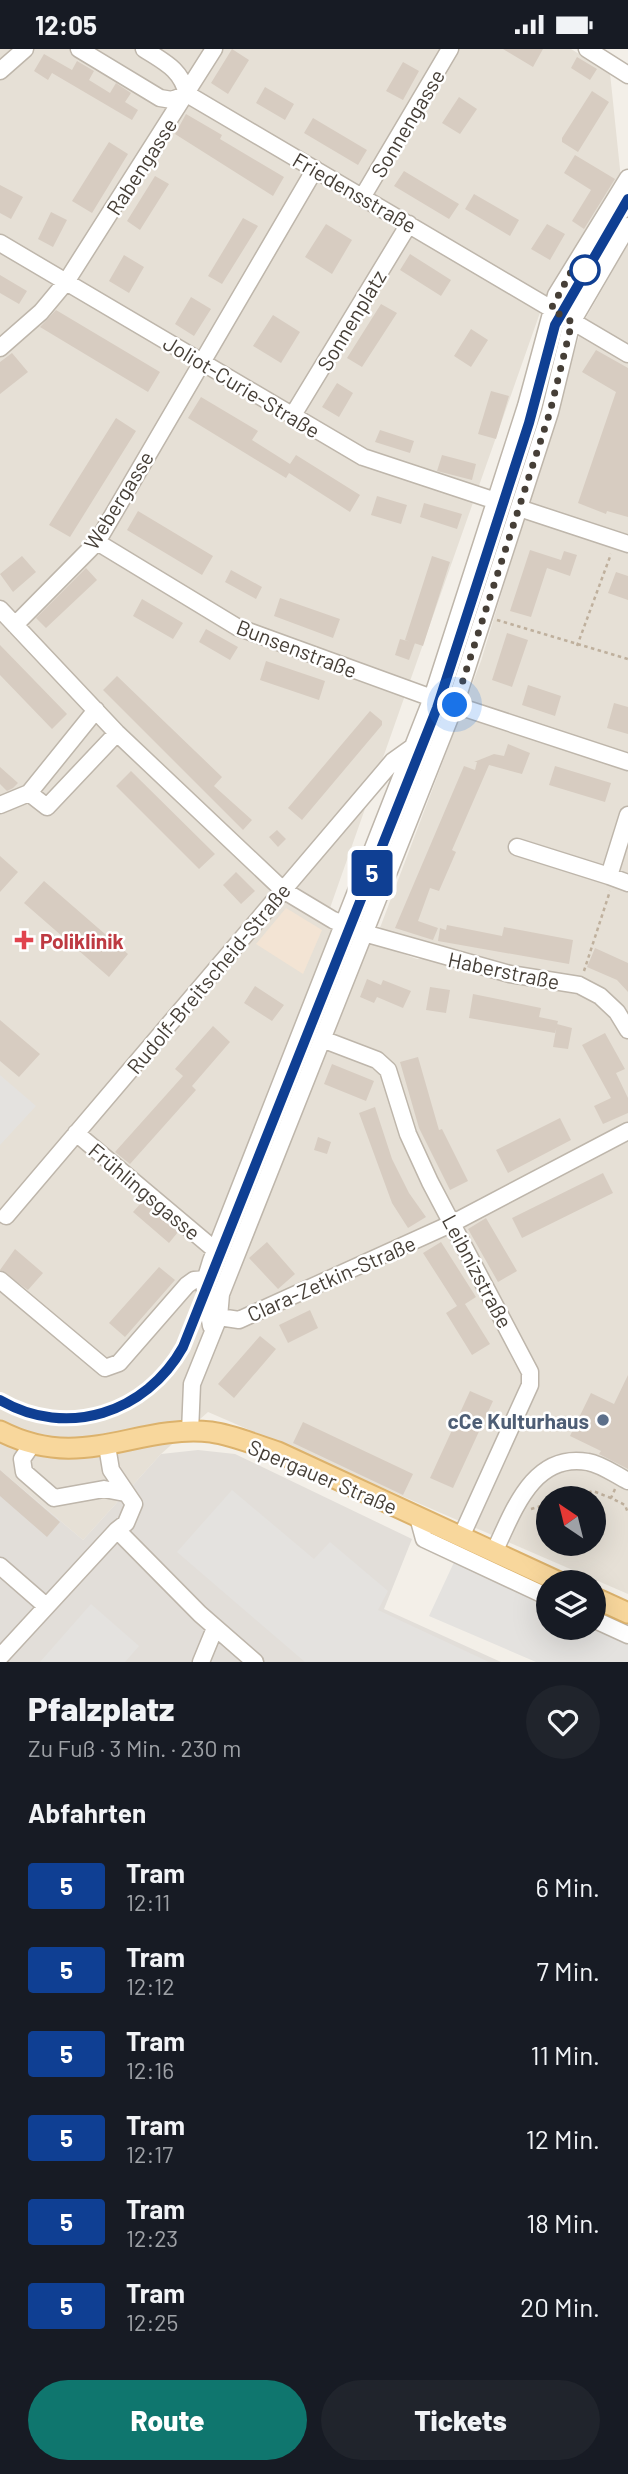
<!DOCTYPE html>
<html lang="de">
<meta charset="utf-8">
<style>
body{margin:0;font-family:Barlow,sans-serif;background:#20242c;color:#f1f3f6;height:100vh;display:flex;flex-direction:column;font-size:26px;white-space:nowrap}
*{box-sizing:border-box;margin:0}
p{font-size:23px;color:#9ea1a6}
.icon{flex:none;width:38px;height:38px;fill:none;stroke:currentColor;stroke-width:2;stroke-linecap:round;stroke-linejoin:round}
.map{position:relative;height:1613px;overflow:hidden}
.drawer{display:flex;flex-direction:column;background:#171b24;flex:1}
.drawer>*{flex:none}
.badge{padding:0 14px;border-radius:5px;font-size:24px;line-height:46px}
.needle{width:46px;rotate:325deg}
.fabs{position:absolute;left:536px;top:1437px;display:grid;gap:14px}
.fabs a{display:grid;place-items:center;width:70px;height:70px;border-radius:50%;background:#171b24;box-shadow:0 7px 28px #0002;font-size:35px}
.you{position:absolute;width:35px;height:35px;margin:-18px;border:5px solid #fff;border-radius:50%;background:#1a73e8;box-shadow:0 0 0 10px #1a73e833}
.map>.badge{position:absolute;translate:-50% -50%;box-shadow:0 0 0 4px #fff}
h2{padding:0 28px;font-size:26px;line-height:63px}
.round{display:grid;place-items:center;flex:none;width:74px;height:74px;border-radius:37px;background:#20242c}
.summary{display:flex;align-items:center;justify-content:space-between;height:119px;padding:0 28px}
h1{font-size:33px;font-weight:800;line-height:52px}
.action{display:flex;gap:14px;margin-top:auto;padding:14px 28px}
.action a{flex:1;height:80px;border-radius:42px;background:#0f766e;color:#fff;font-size:28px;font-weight:800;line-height:80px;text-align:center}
.action a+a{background:#20242c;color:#f1f3f6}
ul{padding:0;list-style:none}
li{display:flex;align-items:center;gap:21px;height:84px;padding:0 28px}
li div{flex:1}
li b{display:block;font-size:26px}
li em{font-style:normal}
li .badge{min-width:77px;font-weight:700;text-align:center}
.status{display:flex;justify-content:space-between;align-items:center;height:49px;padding:0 35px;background:#171b24;direction:ltr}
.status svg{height:19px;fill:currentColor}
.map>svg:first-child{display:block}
.residential{fill:#e6e0d6;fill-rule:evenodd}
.commercial{fill:#f3e4d4}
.industrial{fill:#e2ded9}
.parking{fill:#e4e2df}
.building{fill:#d7ccc1}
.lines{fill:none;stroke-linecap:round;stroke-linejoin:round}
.minor-casing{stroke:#beb6ab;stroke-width:19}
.major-casing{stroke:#dcb26c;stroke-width:23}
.path{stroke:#bfb09d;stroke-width:2.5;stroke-dasharray:3.5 3.5;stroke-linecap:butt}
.minor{stroke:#fff;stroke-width:16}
.major{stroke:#f8d79c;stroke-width:19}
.tram{stroke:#969696;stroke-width:2}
.line-casing{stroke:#fff;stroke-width:16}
.line{stroke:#0f3f93;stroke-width:10}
.walk{stroke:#463f37;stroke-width:7;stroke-dasharray:0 12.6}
.stop-dot{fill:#fff;stroke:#0f3f93;stroke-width:3.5}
.health-dot{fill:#e0444e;stroke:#fff;stroke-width:2.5}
.service-dot{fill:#5c6f8a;stroke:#fff;stroke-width:2.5}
.labels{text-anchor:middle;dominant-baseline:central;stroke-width:5;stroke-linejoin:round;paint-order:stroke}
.street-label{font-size:21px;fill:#463f37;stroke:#fff}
.health-label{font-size:21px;font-weight:bold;fill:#be3a42;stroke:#fff;text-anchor:start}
.service-label{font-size:21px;font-weight:bold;fill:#4e5e75;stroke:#fff;text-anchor:end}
</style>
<div class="status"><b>12:05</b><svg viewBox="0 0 49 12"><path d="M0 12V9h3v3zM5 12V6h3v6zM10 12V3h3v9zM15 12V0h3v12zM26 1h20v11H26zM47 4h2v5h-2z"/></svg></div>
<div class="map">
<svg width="628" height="1613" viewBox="0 0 628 1613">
<rect width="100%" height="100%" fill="#f3efe8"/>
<path class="residential" d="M0 0H571L610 24 621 130 542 258 324 876 417 910H472L378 884 481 612 583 274 628 195V1545L208 1363 161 1405 83 1491 0 1421ZM548 1449H593V1494H548Z"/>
<path class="commercial" d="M286 859 322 881 303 925 256 895Z"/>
<path class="industrial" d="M198 1401 235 1405 412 1490 384 1560 501 1613H0V1421L83 1491 161 1405Z"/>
<path class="parking" d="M0 1026 36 1057 0 1096Z
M232 1441 314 1510 330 1493 388 1542 378 1561 489 1613H305L177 1503Z
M456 1509 548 1553V1578H593L628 1592V1613H536L429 1567Z
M91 1555 139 1597 125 1613H40Z"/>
<path class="building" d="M232 0 249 11 228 45 211 34Z
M503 0H543L533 18Z
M44 5 72 21 77 12 94 22 89 31 110 44 116 34 131 44 125 53 138 61 132 71 52 24 48 31 34 22Z
M577 8 597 20 590 31 571 19Z
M403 13 419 22 403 51 386 42Z
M265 38 294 55 285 71 256 54Z
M592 42 609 53 578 103 562 93V89Z
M459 48 477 60 460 85 442 74Z
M186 65 222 86 220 90 284 128 273 147 175 85Z
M313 69 367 101 358 116 304 84Z
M109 93 128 105 92 164 72 152Z
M575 106 615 130 584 180 572 172 591 141 564 124Z
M404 122 459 155 449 170 394 137Z
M155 127 169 135 140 181 127 172Z
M0 136 23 148 11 170 0 164Z
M474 145 519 171 510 187 465 160Z
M51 163 67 171 53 198 38 190Z
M243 169 258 177 222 235 208 227Z
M326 175 352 191 332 225 305 208Z
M547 175 565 185 550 211 531 200Z
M410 205 451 231 441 247 400 221Z
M124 206 144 218 129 244 109 232Z
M0 226 27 242 19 255 0 244Z
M191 248 211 260 194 287 175 275Z
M381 255 397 264 362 318 347 309Z
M56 261 160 323 148 343 40 278Z
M273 266 300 283 281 314 253 297Z
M471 280 488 291 471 318 454 307Z
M596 301 628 319V468L607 462 606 465 578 454 616 343 582 323Z
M12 304 28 323 0 345V313Z
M337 334 353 344 339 368 322 358Z
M491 342 509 347 496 390 478 385Z
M201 348 258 382 252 391 290 415 296 406 360 446 350 463 289 424 286 429 188 369Z
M116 369 136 382 70 488 49 476Z
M380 381 414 392 410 404 375 393Z
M442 406 476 415 472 431 437 422Z
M377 447 407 456 401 475 371 466Z
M424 454 462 465 457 480 420 468Z
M138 462 213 507 202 526 127 481Z
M530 501 561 511 564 502 577 506 570 527 547 519 531 568 510 562Z
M22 507 36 523 13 543 0 525Z
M432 507 450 513 423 597 405 591Z
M86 519 97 531 46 579 36 569Z
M231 521 262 538 256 550 225 533Z
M616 523 628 527V551L608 544Z
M280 549 340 570 333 589 274 567Z
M142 550 183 574 173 590 133 567Z
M206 580 238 598 230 611 199 593Z
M507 584 528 591 512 638 492 631Z
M400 590 415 594 409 611 395 606Z
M0 596 67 665 52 680 0 626Z
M266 612 325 632 319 651 260 631Z
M117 627 222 728 214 737 252 771 243 781 103 641Z
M528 636 561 647 555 667 522 656Z
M614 654 628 658V685L607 679Z
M370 662 382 672V676L302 771 288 759Z
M508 695 530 704 522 725 489 716 452 801 456 803 439 842 430 839 418 872 438 879 433 891 395 879 464 717 475 721 477 713H474L494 705 504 707Z
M555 717 611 734 605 753 549 736Z
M0 718 18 734 13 739 7 742 0 735Z
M131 722 215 805 199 820 116 737Z
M277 781 286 790 278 798 269 788Z
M0 807 18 823 0 843Z
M236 823 255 842 241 855 223 836Z
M44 832 128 905 109 928 24 854Z
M447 876 502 887 504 878 573 891 569 915 438 892 440 879 446 881Z
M595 899 628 914V943L617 931 587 918Z
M367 930 381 936 383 931 411 942 403 959 377 948 374 954 360 948Z
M255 937 284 956 272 972 244 954Z
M430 938 450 941 446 964 426 961Z
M473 945 541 959 539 968 558 972 555 984 469 969Z
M0 971 40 1005 19 1028 0 1012Z
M557 975 572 979 568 1000 553 998Z
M213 977 230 993 192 1037 196 1041 130 1115 115 1103 183 1027 175 1020Z
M605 984 625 1020 616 1024 628 1049V1064L603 1075 594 1057 611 1049 582 996Z
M418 1008 439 1081 442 1080 468 1132 450 1141 419 1079 400 1013Z
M332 1015 374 1032 366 1052 324 1035Z
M375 1058 392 1110 409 1144 426 1168 408 1179 392 1154 359 1064Z
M560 1069 571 1091 508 1124 496 1101Z
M318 1088 331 1093 327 1105 314 1101Z
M603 1124 613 1144 522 1189 512 1169Z
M142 1153 178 1183 169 1194 133 1163Z
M486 1169 517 1222 498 1233 468 1180Z
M267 1193 295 1225 278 1240 249 1209Z
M441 1193 476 1248 465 1255 490 1295 472 1306 446 1264 457 1257 423 1204Z
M15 1200 43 1224 28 1241 0 1221Z
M159 1218 175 1231 125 1288 109 1274Z
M310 1261 318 1279 288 1294 279 1276Z
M260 1287 276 1300 234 1349 218 1335Z
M628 1326V1420L599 1405 601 1402 570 1387 591 1344 614 1355Z
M470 1342 493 1352 453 1439 430 1429Z
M303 1373 413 1425 403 1446 293 1394Z
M0 1421 60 1473 47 1488 0 1447Z"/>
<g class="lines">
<g class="minor-casing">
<path id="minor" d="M79 0 160 49 172 51 187 45
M144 0C164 13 181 20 187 45
M587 0 628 26
M0 22 25 0
M187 45 628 305
M363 147 450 0
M0 194 363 408 496 452
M0 299 41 263 66 233 214 0
M293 366 409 175
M519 459 628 495
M97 493 237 578 432 649
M0 560 117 684 283 841 333 871 364 884 510 925 579 936 600 947 617 963 628 981
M15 576 97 493 315 120
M455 656 628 713
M29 744 96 661
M0 756 29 744 47 758 117 684
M517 798 609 827 628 766
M609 827 628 834
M322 990 377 1011 388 1021 408 1085 430 1133 530 1323V1336L461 1488
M76 1084 215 1201
M6 1167 393 712 414 697
M0 1231 105 1319 119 1314 187 1236 194 1231 206 1230
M219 1268 239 1271 453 1174 628 1082
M211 1277 204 1235 211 1212 432 649 526 357 556 246 628 129
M190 1383 192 1335 219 1268 221 1245 455 656 550 363 572 273 628 177
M33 1394 22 1410 24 1423 54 1449 104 1440 125 1444
M107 1397 111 1421 134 1455 126 1474 117 1481 200 1565 255 1613
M418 1468 424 1490 548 1548
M494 1503C513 1464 532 1403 588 1413 601 1415 616 1426 628 1432
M0 1517 46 1557
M593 1570 628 1586
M0 1608 117 1481
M201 1613 215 1579"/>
</g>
<g class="major-casing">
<path id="major" d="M0 1382C82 1424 134 1375 211 1383 233 1386 256 1396 278 1403L559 1533
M593 1548 628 1564"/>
</g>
<path class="path" d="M497 571 628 610
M577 597 611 505
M584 922 610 842
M615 1440 611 1449 625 1456 628 1464
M568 1449 593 1442 611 1449
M531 1460 548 1455"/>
<use href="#minor" class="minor"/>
<use href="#major" class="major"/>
<path class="tram" d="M0 1351C67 1390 146 1364 183 1298L429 682 529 374 555 276 628 150"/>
</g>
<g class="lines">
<g class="line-casing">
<path id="line" d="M0 1351C67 1390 146 1364 183 1298L437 659 529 374 555 276 628 150"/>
</g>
<use href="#line" class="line"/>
<path class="walk" d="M455 656 550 363 572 273 551 260 578 210 585 221"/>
</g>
<circle class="stop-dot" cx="585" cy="221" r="14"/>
<path class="health-dot" d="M20.5 880.5h7v7h7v7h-7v7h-7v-7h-7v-7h7z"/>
<circle class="service-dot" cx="603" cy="1371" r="7"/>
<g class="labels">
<g class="street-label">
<text transform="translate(407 74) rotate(-59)">Sonnengasse</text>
<text transform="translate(141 117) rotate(-57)">Rabengasse</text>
<text transform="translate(355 143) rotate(30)">Friedensstraße</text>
<text transform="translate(351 271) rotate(-59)">Sonnenplatz</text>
<text transform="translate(242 337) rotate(31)">Joliot-Curie-Straße</text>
<text transform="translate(118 451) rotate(-58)">Webergasse</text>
<text transform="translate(297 599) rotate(21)">Bunsenstraße</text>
<text transform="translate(504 921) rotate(12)">Haberstraße</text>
<text transform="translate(208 929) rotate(-50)">Rudolf-Breitscheid-Straße</text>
<text transform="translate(145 1142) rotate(40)">Frühlingsgasse</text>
<text transform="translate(478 1222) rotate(62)">Leibnizstraße</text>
<text transform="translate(331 1229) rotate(-24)">Clara-Zetkin-Straße</text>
<text transform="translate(323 1427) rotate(23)">Spergauer Straße</text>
</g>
<g class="health-label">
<text x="40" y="891">Poliklinik</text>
</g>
<g class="service-label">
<text x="589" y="1371">cCe Kulturhaus</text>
</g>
</g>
</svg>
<div class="fabs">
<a><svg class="needle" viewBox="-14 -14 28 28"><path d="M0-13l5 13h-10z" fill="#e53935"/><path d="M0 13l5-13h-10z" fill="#9ea1a6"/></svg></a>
<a><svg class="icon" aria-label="layers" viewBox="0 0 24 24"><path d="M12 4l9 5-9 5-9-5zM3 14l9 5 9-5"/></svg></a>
</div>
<div class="you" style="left:455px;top:656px"></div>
<b class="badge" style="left:372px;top:824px;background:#0f3f93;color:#fff">5</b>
</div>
<section class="drawer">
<div class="summary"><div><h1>Pfalzplatz</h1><p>Zu Fuß · 3 Min. · 230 m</p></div><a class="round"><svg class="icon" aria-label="heart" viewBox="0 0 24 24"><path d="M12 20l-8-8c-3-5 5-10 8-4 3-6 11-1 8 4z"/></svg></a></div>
<h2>Abfahrten</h2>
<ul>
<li><span class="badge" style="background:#0f3f93;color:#fff">5</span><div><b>Tram</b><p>12:11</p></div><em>6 Min.</em></li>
<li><span class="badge" style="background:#0f3f93;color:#fff">5</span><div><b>Tram</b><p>12:12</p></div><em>7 Min.</em></li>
<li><span class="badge" style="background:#0f3f93;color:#fff">5</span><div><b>Tram</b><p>12:16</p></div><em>11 Min.</em></li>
<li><span class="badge" style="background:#0f3f93;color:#fff">5</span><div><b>Tram</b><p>12:17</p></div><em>12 Min.</em></li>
<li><span class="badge" style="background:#0f3f93;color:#fff">5</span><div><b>Tram</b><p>12:23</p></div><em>18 Min.</em></li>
<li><span class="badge" style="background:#0f3f93;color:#fff">5</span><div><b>Tram</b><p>12:25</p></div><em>20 Min.</em></li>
</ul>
<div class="action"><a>Route</a><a>Tickets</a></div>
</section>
